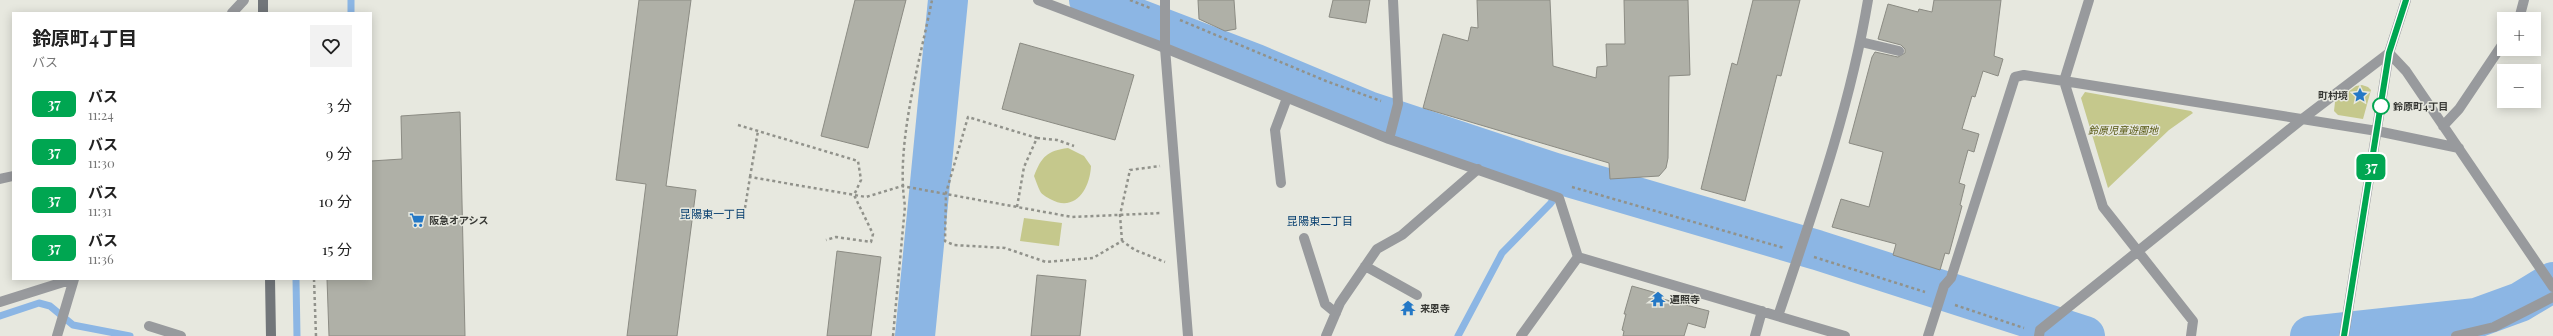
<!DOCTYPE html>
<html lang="ja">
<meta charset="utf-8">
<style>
body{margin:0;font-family:"Playfair Display","Noto Sans JP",serif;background:#f2f2f2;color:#222;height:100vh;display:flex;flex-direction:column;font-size:15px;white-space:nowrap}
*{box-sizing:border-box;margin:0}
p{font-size:13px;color:#767676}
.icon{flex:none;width:22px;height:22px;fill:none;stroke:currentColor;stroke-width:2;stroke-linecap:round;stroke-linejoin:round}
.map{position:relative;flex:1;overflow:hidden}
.panel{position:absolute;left:12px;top:12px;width:360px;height:268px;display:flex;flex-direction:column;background:#fff;border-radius:0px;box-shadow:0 2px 10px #0003}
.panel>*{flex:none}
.badge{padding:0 8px;border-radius:6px;font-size:14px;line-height:26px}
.tools{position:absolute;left:2497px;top:12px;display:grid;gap:8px}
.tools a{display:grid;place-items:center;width:44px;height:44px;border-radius:0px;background:#fff;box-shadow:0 2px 10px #0003;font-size:20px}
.map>.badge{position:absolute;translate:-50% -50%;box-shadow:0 0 0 2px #fff}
.round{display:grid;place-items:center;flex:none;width:42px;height:42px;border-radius:0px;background:#f2f2f2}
.overview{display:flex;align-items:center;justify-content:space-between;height:68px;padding:0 20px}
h1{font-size:19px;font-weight:700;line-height:30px}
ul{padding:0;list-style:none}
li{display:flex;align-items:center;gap:12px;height:48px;padding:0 20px}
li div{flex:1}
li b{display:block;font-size:15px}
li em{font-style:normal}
li .badge{min-width:44px;font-weight:700;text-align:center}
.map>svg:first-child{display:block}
.green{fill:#c5c88c}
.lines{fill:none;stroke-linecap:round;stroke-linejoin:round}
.stream{stroke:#8cb6e4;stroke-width:7}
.river{stroke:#8cb6e4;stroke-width:40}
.building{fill:#afb0a7;stroke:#8b8b83}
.path{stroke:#91928b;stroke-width:2.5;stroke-dasharray:3 3;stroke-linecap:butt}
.service{stroke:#989a9d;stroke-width:10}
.minor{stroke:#989a9d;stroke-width:10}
.tertiary{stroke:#989a9d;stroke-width:10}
.secondary{stroke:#72767a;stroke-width:10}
.line-casing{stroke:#fff;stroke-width:9}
.line{stroke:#00a651;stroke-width:6}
.stop-dot{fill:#fff;stroke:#00a651;stroke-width:2}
.labels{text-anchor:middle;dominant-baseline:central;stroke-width:3;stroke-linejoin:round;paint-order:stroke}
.poi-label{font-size:10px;font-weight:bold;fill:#373834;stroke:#e7e8df;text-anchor:start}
.stop-label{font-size:10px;font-weight:bold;fill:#373834;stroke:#e7e8df;text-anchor:start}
.park-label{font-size:10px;font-style:italic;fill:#565711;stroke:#e7e8df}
.neighbourhood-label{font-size:11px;fill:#063e6f;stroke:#e7e8df}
</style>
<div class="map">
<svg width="2553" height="336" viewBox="0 0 2553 336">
<rect width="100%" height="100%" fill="#e7e8df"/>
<path class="green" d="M2362 85 2368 87 2371 90 2363 119 2338 115 2334 111 2335 102 2356 86Z
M2085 92 2191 111 2193 113 2169 130 2108 188 2081 98Z
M1068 148 1084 156 1091 166C1090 189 1075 213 1050 199 1047 197 1042 195 1040 191 1038 187 1036 181 1034 176 1042 156 1047 151 1068 148Z
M1024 218 1062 223 1059 246 1020 241Z"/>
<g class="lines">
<path class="stream" d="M351 0V13
M296 279 297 336
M0 316 39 303 50 306 73 325 130 336
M1458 336 1502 253 1550 204 1570 178"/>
<path class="river" d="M1089 0 1256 64 1368 111 1555 173 1817 250 2085 336
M915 336 948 0
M2310 336 2476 318 2520 302 2553 282"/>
</g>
<path class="building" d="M639 0H691L666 186 696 190 677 336H627L646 184 616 180Z
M855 0H906L868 148 821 136Z
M1198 0H1234L1236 29 1225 31 1199 19Z
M1333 0H1370L1366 23 1329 17Z
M1477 0H1550L1553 66 1596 78 1597 67 1607 66 1606 44H1625L1624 0H1688L1690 75 1669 76 1668 158 1666 168 1659 176 1610 179 1609 163 1423 108 1443 34 1468 41 1471 27 1478 28Z
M1753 0H1800L1781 76 1777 75 1745 201 1701 189 1732 63 1737 65Z
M1934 0H2001L1994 56 2003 59 1998 76 1983 71 1975 97 1972 96 1962 129 1979 134 1974 152 1968 150 1959 183 1965 185 1960 205 1962 206 1949 254 1945 253 1940 270 1893 255 1896 244 1832 227 1841 199 1869 207 1883 152 1849 143 1872 57 1875 52 1898 57 1905 53V49L1901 45 1878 39 1888 4 1918 12 1919 9 1932 12Z
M1020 43 1134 75 1115 140 1002 109Z
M460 112 465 336H329L327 279H371V161L402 159 401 116Z
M837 251 881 257 871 336H827Z
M1037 275 1086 280 1080 336H1031Z
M1632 286 1660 294 1659 298 1709 311 1705 328 1688 323 1684 336H1623L1624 331 1622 330 1626 314H1624Z"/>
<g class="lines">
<path class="path" d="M1130 0 1150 8
M1180 20 1326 81 1381 101
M738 125 858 161 861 180 854 195 873 234 871 242 836 237 826 240
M1037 138 1057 140 1074 146
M750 177 758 131
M1572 187 1784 248
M1017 207 1024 167 1037 138 968 117 946 193 945 241 954 245 1005 248 1046 262 1093 258 1122 241 1135 250 1165 262
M745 208 750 177 866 197 902 186 1072 217 1162 213
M1122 241 1120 215 1130 170 1160 166
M1814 257 1925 292
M314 279 316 336
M1955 305 2024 328
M893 336 905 206C895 145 920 61 932 0"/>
<path class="service" d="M149 326 181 336"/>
<path class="minor" d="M1038 0 1165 48 1389 139 1559 198 1578 257 1845 336
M2089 0 2064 81 2103 207 2193 321 2191 336
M232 13 244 0
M2519 19 2524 0
M1861 42 1899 51
M2443 126 2459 109 2504 42
M1389 139 1398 104 1393 0
M0 179 13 176
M1281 183 1275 130 1287 98
M1304 238 1325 304 1336 313
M1365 266 1417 295
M0 302 73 279
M1778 316C1813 212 1850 108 1868 0
M57 336 74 279
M1326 336 1340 303 1377 249 1402 235 1478 169
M1521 336 1578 257
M1755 336 1762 311
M1928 336 1944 286 1951 278 2015 77 2024 75 2064 81 2377 131 2459 148
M2039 336 2040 330 2301 120 2389 53 2406 71 2553 287
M2344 336 2389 53 2406 0
M2456 336 2494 327 2553 297"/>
<path class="tertiary" d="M1165 0V48L1188 336"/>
<path class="secondary" d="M263 0V13
M270 279 271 336"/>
</g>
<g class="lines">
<g class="line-casing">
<path id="line" d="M2344 336 2389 53 2406 0"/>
</g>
<use href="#line" class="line"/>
</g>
<defs>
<g id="sight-bare" transform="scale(1.2)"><path d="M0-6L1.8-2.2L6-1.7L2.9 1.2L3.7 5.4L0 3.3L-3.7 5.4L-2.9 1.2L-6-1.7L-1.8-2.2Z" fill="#2478c6" stroke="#e7e8df" stroke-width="2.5" paint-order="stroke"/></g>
<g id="supermarket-bare" transform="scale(1.2)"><path d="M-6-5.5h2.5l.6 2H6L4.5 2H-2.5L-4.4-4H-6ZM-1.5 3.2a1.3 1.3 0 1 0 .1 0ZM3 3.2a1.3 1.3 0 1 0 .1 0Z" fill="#2478c6" stroke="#e7e8df" stroke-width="2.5" paint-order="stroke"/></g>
<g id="temple-bare" transform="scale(1.2)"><path d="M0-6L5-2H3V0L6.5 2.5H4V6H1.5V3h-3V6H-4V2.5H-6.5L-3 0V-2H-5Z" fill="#2478c6" stroke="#e7e8df" stroke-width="2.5" paint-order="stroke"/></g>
</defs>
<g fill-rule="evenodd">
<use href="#sight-bare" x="2360" y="95"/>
<use href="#supermarket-bare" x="417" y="220"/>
<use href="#temple-bare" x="1658" y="299"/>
<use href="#temple-bare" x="1408" y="308"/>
</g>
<circle class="stop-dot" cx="2381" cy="106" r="8"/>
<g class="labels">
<g class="poi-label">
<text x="2348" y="95" text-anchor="end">町村境</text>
<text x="429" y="220">阪急オアシス</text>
<text x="1670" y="299">遍照寺</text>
<text x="1420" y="308">来恩寺</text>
</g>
<g class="stop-label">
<text x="2393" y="106">鈴原町4丁目</text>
</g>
<g class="park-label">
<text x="2123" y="130">鈴原児童遊園地</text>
</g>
<g class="neighbourhood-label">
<text x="713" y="213">昆陽東一丁目</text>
<text x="1320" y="220">昆陽東二丁目</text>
</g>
</g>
</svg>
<div class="tools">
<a>+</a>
<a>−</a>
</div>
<b class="badge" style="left:2371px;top:167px;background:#00a651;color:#fff">37</b>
<section class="panel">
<div class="overview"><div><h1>鈴原町4丁目</h1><p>バス</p></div><a class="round"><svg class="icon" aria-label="heart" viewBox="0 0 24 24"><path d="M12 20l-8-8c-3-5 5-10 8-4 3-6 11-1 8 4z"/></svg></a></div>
<ul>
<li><span class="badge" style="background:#00a651;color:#fff">37</span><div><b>バス</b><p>11:24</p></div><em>3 分</em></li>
<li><span class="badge" style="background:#00a651;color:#fff">37</span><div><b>バス</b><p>11:30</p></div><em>9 分</em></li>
<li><span class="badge" style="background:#00a651;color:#fff">37</span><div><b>バス</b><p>11:31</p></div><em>10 分</em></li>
<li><span class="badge" style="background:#00a651;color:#fff">37</span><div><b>バス</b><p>11:36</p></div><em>15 分</em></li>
</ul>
</section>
</div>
